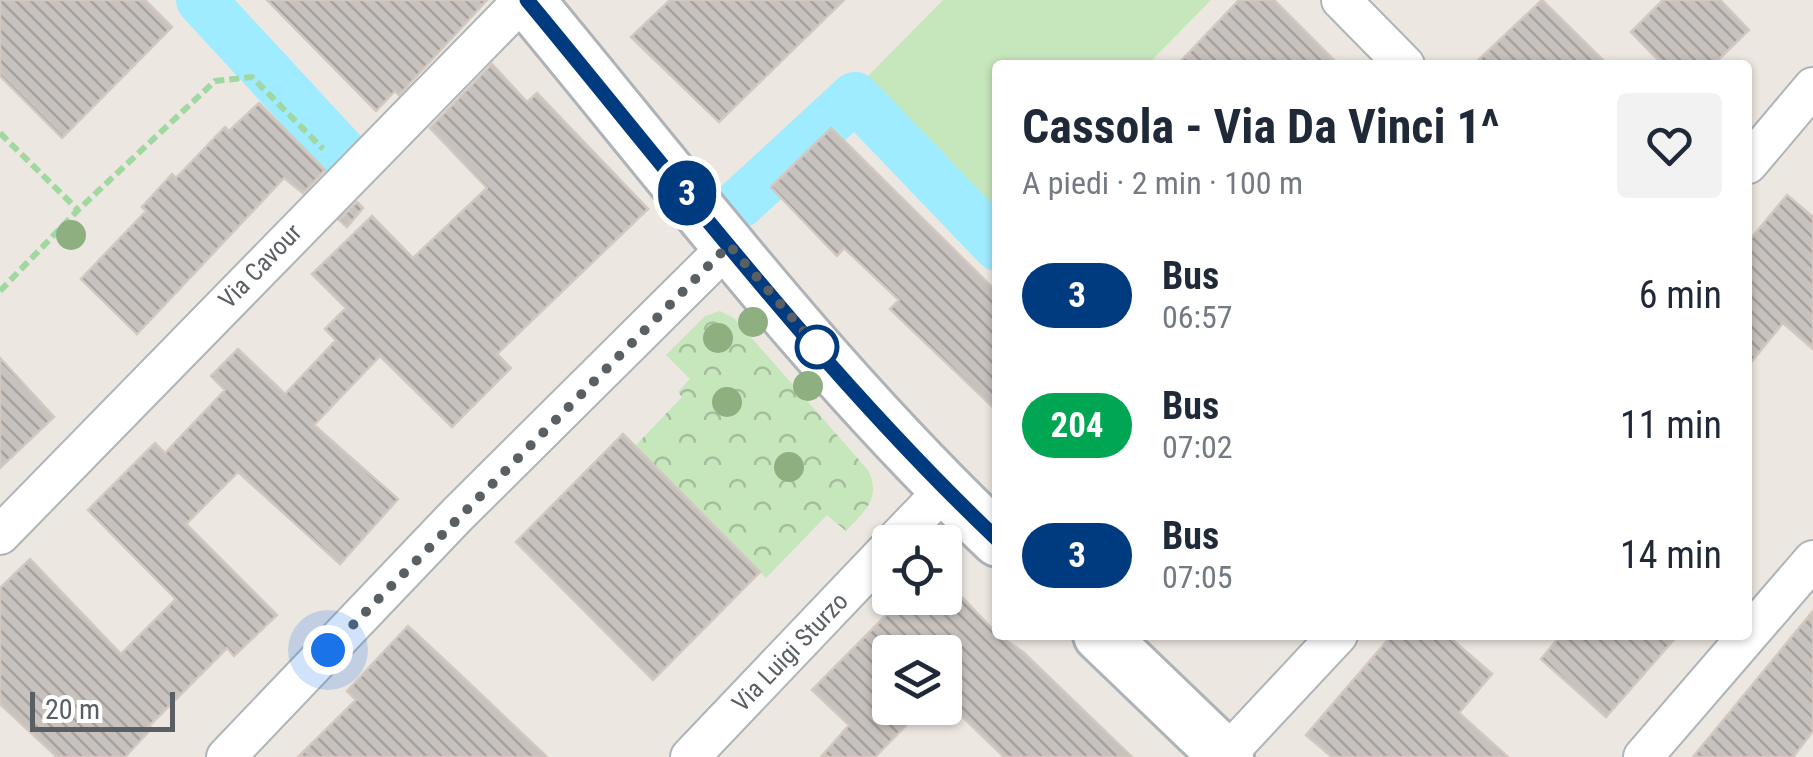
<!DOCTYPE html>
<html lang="it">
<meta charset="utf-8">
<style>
body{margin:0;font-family:"Roboto Condensed",sans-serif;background:#f2f2f3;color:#1f2937;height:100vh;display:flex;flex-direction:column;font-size:38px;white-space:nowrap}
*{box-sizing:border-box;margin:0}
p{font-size:32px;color:#747a83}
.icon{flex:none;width:55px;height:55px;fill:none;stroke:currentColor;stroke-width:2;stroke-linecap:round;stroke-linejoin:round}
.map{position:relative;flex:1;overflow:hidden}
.side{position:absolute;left:992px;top:60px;width:760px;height:580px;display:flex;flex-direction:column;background:#fff;border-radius:10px;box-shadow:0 2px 8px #0004}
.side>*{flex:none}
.badge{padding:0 20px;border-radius:32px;font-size:35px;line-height:65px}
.controls{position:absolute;left:872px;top:525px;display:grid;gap:20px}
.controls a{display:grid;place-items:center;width:90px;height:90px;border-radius:10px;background:#fff;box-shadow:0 2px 8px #0004;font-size:50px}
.scale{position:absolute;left:30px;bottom:25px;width:145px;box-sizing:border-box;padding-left:10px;border:5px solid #595f62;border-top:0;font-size:28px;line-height:35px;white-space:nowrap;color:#595f62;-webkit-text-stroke:8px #fff;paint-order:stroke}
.you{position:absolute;width:50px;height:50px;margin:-25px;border:8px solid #fff;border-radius:50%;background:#1a73e8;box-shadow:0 0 0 15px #1a73e833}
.map>.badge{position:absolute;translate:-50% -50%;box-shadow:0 0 0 5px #fff}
.round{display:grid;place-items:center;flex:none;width:105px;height:105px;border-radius:10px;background:#f2f2f3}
.headline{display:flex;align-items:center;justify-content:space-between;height:170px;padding:0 30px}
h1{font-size:48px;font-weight:700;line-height:75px}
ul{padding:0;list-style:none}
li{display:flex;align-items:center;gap:30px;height:130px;padding:0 30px}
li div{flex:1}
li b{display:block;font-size:38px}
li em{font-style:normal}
li .badge{min-width:110px;font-weight:700;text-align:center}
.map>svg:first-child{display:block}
.forest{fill:url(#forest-crowns)}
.pitch{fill:#c6e6bc}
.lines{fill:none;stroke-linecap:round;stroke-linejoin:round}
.canal{stroke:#9febff;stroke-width:50}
.building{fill:url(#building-back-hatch);stroke:#d2c8bf;stroke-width:2.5}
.street-casing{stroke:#afb4b7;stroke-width:42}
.secondary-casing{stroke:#aeb3b7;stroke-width:58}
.path{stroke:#9fd8a1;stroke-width:6;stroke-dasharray:10 5;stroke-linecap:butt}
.street{stroke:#fff;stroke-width:38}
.secondary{stroke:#fff;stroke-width:52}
.tree{fill:#8eaf80}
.line-casing{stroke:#fff;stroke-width:22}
.line{stroke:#003b80;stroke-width:15}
.walk{stroke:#595f62;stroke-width:10;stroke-dasharray:0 18}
.stop-dot{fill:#fff;stroke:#003b80;stroke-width:5}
.labels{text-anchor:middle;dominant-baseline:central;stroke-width:10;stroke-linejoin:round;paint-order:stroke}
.street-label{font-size:25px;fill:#595f62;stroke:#fff}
</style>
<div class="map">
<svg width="1813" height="757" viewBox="0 0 1813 757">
<defs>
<pattern id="forest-crowns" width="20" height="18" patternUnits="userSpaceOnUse" patternTransform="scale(2.5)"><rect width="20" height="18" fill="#c6e6bc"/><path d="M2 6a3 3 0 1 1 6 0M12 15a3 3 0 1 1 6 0" fill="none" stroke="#a4be9c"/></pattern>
<pattern id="building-back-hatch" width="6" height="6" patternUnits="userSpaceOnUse" patternTransform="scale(2.5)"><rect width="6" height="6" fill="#c8c2be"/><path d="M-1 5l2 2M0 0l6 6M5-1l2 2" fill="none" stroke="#a5a19e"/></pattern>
</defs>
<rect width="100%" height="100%" fill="#ede7e1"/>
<path class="forest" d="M720 311 734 318 868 470C882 498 864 512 846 531L827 515 766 578 635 446 682 397 678 392 690 379 666 355 705 316Z"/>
<path class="pitch" d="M943 0H1211L1147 65H998L997 214 866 78Z"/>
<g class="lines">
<path class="canal" d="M201 0 346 157
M740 203 855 97 998 246"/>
</g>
<path class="building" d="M0 0H145L172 27 62 138 0 76Z
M267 0H487L399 95 395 91 376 111Z
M670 0H844L719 122 631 37Z
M1239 0H1274L1339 65H1177Z
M1542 0 1608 65H1473Z
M1663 0H1720L1749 30 1713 65H1663L1631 32Z
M492 64 527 102 537 93 648 209 497 354 511 368 452 427 380 356 314 425 398 499 340 564 238 472 186 524 277 615 234 656 227 648 149 726 152 728 125 757H57L0 704V588L30 559 121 654 176 599 88 510 155 443 165 453 225 390 211 376 238 349 285 394 336 340 325 329 346 308 312 274 372 216 413 258 487 188 430 128Z
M259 103 325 170 303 193 284 178 137 334 81 279 146 211 142 207 172 174 176 178 225 127 229 131Z
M831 128 998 293V412L890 309 899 300 844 248 837 256 771 187Z
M1787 195 1813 217V349L1783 323 1748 366V242Z
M357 202 363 208 347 227 339 220Z
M0 358 54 417 0 468Z
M623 434 760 572 653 680 516 542Z
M903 598H963L998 635 1023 652 1132 757H1004L945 700V652H890V708H923L875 757H821L849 725 812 690Z
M1813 611V731L1793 757H1693Z
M408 626 468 682 547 757H298L356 700 347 691Z
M1392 635H1447L1492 674 1459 713 1508 757H1332L1306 735Z
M1561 635H1678L1606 717 1541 659Z"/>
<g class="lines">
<g class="street-casing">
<path id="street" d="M1341 0 1405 65
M1748 164 1813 87
M0 535 523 0
M894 542 946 488
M226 757 457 515 729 245
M690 757 890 547
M1224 757 1338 635
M1643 757 1813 560"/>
</g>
<g class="secondary-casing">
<path id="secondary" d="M527 0C679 183 825 376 998 540
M1100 635 1227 757"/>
</g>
<path class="path" d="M0 133 78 210
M0 291 78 210 215 81 252 77 323 149"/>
<use href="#street" class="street"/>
<use href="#secondary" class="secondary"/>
</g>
<g class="tree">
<circle cx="71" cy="235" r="15"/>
<circle cx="753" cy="322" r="15"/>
<circle cx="718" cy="338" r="15"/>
<circle cx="808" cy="386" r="15"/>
<circle cx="727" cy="402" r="15"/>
<circle cx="789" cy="467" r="15"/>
</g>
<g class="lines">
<g class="line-casing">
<path id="line" d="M527 0C679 183 825 376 998 540"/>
</g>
<use href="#line" class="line"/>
<path class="walk" d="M328 650 729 245 827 358 817 347"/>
</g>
<circle class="stop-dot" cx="817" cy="347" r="20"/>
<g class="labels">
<g class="street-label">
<text transform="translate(260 266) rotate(-46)">Via Cavour</text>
<text transform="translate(790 652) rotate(-46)">Via Luigi Sturzo</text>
</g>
</g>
</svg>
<div class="controls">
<a><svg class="icon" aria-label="locate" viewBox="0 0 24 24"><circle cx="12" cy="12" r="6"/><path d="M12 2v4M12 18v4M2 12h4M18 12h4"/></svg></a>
<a><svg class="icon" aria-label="layers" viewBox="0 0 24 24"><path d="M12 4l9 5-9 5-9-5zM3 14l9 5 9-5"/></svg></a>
</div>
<div class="scale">20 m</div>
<div class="you" style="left:328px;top:650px"></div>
<b class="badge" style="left:687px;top:193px;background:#003b80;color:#fff">3</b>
<section class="side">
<div class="headline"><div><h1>Cassola - Via Da Vinci 1^</h1><p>A piedi · 2 min · 100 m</p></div><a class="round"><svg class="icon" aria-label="heart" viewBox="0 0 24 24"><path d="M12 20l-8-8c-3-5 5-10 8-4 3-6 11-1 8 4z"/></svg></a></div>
<ul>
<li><span class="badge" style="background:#003b80;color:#fff">3</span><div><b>Bus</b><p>06:57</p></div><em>6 min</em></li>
<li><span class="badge" style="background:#00a651;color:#fff">204</span><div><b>Bus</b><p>07:02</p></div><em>11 min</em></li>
<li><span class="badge" style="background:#003b80;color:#fff">3</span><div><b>Bus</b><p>07:05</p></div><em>14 min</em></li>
</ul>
</section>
</div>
